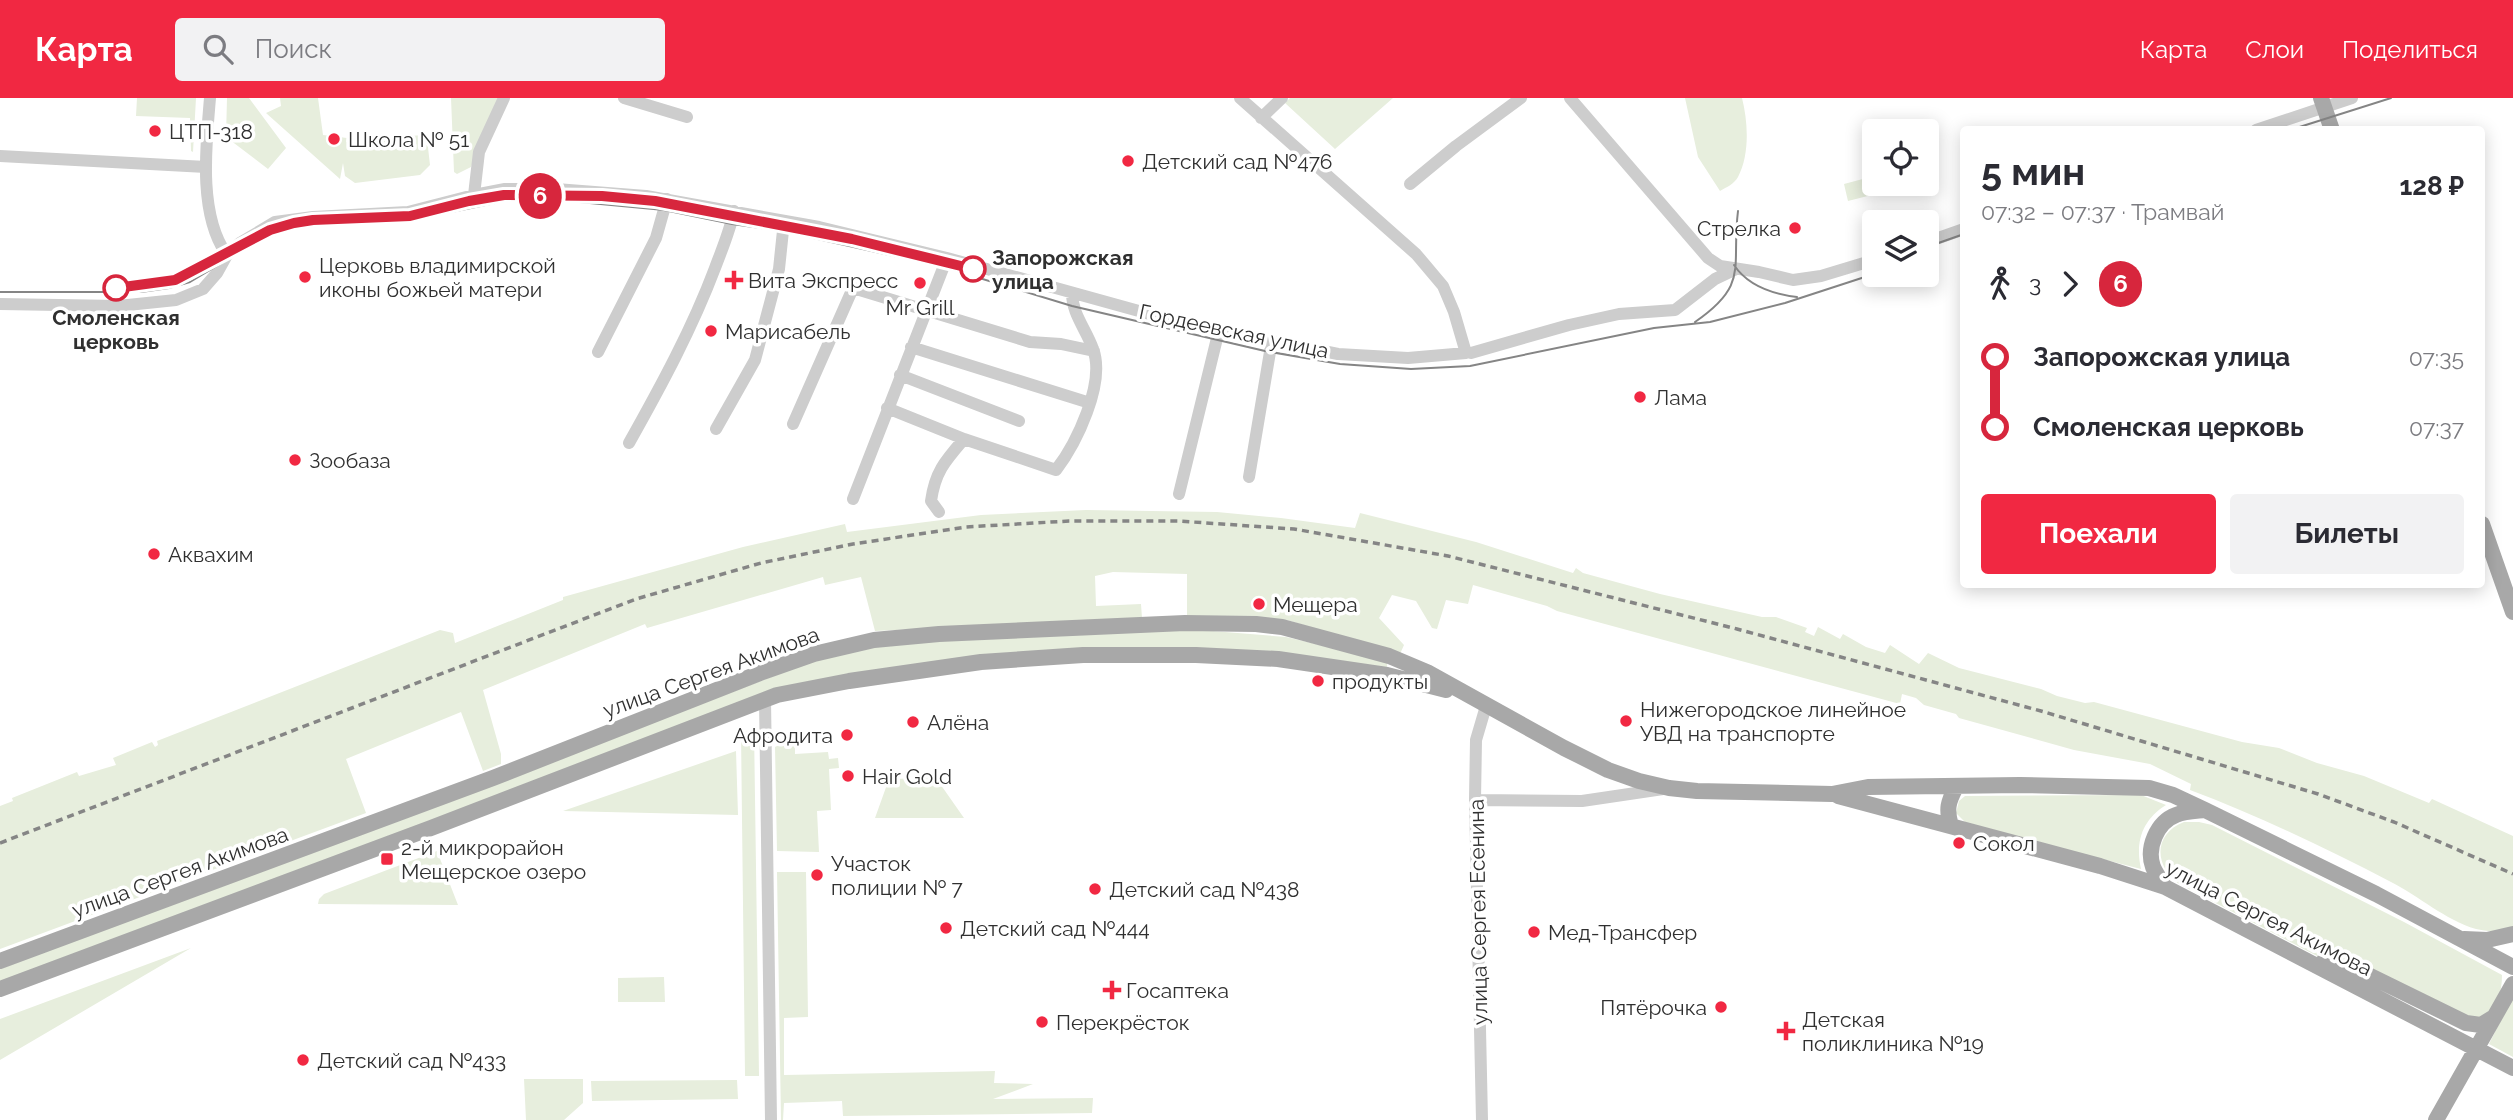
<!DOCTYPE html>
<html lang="ru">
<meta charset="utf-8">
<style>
body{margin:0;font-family:Raleway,sans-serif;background:#f2f2f3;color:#2b2b33;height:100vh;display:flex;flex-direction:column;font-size:26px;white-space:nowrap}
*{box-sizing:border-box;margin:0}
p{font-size:23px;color:#7c7c81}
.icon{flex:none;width:38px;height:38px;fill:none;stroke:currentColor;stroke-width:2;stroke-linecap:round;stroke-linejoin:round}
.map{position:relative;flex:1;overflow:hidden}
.sheet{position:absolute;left:1960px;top:28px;width:525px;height:462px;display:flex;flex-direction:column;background:#fff;border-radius:7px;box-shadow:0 4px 18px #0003}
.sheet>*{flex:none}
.badge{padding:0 14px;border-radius:23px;font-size:24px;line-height:46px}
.buttons{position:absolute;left:1862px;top:21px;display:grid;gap:14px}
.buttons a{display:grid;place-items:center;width:77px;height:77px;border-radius:7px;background:#fff;box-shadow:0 4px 18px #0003;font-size:35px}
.map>.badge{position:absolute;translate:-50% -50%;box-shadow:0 0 0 4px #fff}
.legs{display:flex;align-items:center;gap:10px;height:77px;padding:0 21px;font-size:23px}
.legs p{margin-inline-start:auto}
.overview{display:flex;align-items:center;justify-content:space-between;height:119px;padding:0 21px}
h1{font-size:38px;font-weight:700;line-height:52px}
.button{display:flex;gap:14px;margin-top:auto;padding:14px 21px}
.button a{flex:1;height:80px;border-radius:7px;background:#f12842;color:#fff;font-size:28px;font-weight:700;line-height:80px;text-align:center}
.button a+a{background:#f2f2f3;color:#2b2b33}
ul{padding:0 21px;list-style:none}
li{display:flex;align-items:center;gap:24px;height:70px;font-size:26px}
li i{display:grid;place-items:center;width:10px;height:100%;margin:0 9px;background:currentColor}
li i::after{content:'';width:18px;height:18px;margin:-9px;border:5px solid;border-radius:50%;background:#fff}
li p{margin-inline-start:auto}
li:first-child i{background:linear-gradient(#0000 50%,currentColor 0)}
li:last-child i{background:linear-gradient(currentColor 50%,#0000 0)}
header{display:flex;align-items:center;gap:42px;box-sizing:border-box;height:98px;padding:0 35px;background:#f12842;color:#fff}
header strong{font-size:33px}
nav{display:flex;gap:38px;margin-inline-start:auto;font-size:24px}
.search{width:490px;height:63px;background:#f2f2f3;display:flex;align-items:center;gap:18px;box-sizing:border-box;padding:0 24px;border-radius:7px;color:#7c7c81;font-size:26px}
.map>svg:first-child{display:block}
.green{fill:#e7eedd}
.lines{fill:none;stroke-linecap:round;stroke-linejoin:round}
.minor{stroke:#cdcdcd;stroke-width:12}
.major{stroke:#a8a8a8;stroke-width:16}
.tram{stroke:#858585;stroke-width:2}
.rail{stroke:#858585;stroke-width:3.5;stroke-dasharray:7 5;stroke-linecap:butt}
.line-1-casing{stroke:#fff;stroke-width:16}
.line-1{stroke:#d7263d;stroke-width:10}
.poi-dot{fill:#f12842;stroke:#fff;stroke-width:2.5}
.stop-1-dot{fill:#fff;stroke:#d7263d;stroke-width:3.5}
.labels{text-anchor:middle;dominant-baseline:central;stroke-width:7;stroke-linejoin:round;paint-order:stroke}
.poi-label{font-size:21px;fill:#303030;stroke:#fff;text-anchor:start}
.stop-label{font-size:21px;font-weight:bold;fill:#303030;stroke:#fff;text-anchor:start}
.street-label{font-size:21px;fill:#303030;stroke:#fff}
</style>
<header>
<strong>Карта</strong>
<div class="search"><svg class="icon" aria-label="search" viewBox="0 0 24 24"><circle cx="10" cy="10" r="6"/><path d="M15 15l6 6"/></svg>Поиск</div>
<nav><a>Карта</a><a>Слои</a><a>Поделиться</a></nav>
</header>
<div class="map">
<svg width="2513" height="1022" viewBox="0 0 2513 1022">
<rect width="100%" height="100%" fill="#fff"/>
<path class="green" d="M137 0H196L193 54 191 53 190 20 136 18Z
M227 0H249L286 50 268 71 226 39Z
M280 0H318L323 37 347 40 346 44 352 42 424 37 427 41 430 67 420 77 355 85 345 78 343 65 340 81 266 15 281 8Z
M451 0H498L471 69 457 76 454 74Z
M1290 0H1393L1335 51 1285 5Z
M1685 0H1742C1748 24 1750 56 1738 79 1734 86 1727 89 1720 93L1698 59Z
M1874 78V86H1906L1907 88 1848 103 1844 86Z
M1086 412 1217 414 1281 420 1355 430 1360 415 1476 444 1573 475 1576 470 1583 475 1660 496 1762 519H1776L1807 530 1805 534 1814 538 1818 529 1840 541 1843 536 1866 549 1885 555 1890 547 1919 566 1928 555 1959 570 2041 591 2057 598 2085 605 2094 604 2242 644 2279 650 2317 665 2364 678 2429 705 2432 701 2513 738V829C2502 834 2488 834 2476 831 2445 822 2419 798 2391 784 2326 750 2259 718 2190 692L2191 686 2150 666 2074 652 1959 620 1956 616 1924 607 1916 600 1902 596 1900 606 1557 513 1547 508 1473 487 1468 506 1446 502 1437 531 1432 530 1416 503 1392 497 1379 520 1404 547 1400 556 1287 522 1187 519V476L1113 474 1095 478 1096 508 1141 506 1142 520 875 533 861 479 825 487 823 479 647 530 645 526 483 592 501 656V666L483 673 461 614 346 661 366 715 0 851V708L13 703 12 700 77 674 79 678 116 667 113 660 152 644 155 649 158 647 157 643 440 532 453 535 455 545 563 502V499L743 449 845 426 847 434 981 417Z
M1187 531 1286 539 1388 563 1386 573 1235 554 827 581 554 677 0 885V871L816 562 867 550 933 541Z
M754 630 759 978H745L741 635Z
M795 640V656L828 654 829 661 838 660 839 670 829 671 831 712 817 713 819 754 777 753 775 649 779 647V641Z
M736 653 738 717 563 713Z
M936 680 964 720H875L889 681Z
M2141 697 2166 707C2142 722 2135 744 2141 771L1973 728 1965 724 1956 715 1959 703 1965 698Z
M2184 724H2199L2212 727 2404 824 2502 877C2502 899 2495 911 2478 924L2319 859 2179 786C2154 768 2153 736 2184 724Z
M437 753 458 807 318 806 319 801 324 796Z
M777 774H806L808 919 784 920V977L995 973 994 985 1033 986 993 1001 1093 1000 1092 1015 843 1018 842 1003 784 1005 783 1022H781Z
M191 850 0 962V921Z
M664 879 665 904H618V880Z
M2513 898V959L2489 946Z
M524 981H583V1005L564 1022H526Z
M737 982 738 1001 592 1003 591 983Z"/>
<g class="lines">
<path class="minor" d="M210 0C206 47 198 117 227 157
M624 0 687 19
M1570 0 1708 160 1720 168 1759 174 1793 182 1821 178 1874 162
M1261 20 1282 0
M2256 32 2352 0
M0 58 206 69
M1410 86 1456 48 1521 0
M474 97 479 54 504 0
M1927 144 1964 131
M0 206 118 208 176 202 203 191 217 175 227 157 240 145 275 124 313 119 408 114 474 97 505 91H556L646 98 819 129 947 160 1175 223 1338 256 1408 260 1466 255 1454 214 1443 188 1416 156 1240 0
M911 249 1090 305
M598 254 656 140 667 101
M1471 255 1569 227 1619 216 1675 212 1715 181 1736 171
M900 277 1019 323
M887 310 964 341 1056 372C1076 346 1106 285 1093 251 1086 231 1072 216 1072 195
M793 326 853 190 1030 244 1061 246 1094 253
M716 331 755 262 779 171 784 123
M629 345C661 288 692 231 715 170 722 151 730 133 734 113
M1249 379 1272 242
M1179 396 1219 232
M853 401 947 160
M939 414 931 403C935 374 945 363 964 341
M765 601 771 1022
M1475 702 1582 703 1663 691
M1482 1022 1475 702 1476 642 1486 608"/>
<path class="major" d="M2321 0 2332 32
M2482 426 2513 514
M1838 698 2100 768 2165 789 2513 970
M1951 728C1946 711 1948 704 1956 689
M2165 789C2161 783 2156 776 2153 769 2146 750 2157 724 2176 717 2185 713 2196 713 2205 712
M2464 841 2487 842 2513 836
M0 863 493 680 760 575 814 556 874 542 939 536 1185 525 1256 526 1282 529 1389 558 1427 574 1564 650 1608 672 1639 683 1669 690 1697 693 1832 696 1868 689 2020 687 2149 690 2173 697 2205 712 2376 796 2513 869
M2323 864 2364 875 2466 925 2481 927 2494 919
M0 891 431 730 777 597 849 583 981 564 1083 557H1196L1278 561 1387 577 1446 592
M2436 1022 2513 886"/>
<path class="tram" d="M2005 31 2006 32
M2290 32 2391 0
M1927 149 1964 136
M1734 167C1748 188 1772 196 1797 199
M0 194H141L169 190 190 184 260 142 294 131 324 127 403 124 500 104 558 102 664 112 732 126 782 133 943 169 1072 208 1265 253 1340 266 1411 271 1470 268 1654 230 1710 224 1785 205 1874 176
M1695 224C1750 186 1731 170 1738 113"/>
<path class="rail" d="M0 745 636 501 761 465 853 446 966 429 1069 423H1178L1294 431 1448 458 1737 531 2041 613 2318 696 2394 724 2513 776"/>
</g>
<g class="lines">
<g class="line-1-casing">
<path id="line-1" d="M116 190 175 182 270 132 294 125 313 122 410 118 469 103 504 97 602 98 655 103 852 141 973 171"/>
</g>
<use href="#line-1" class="line-1"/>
</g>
<g class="poi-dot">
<circle cx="155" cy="33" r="7"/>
<circle cx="334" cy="41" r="7"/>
<circle cx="1128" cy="63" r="7"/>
<circle cx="1795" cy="130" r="7"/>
<circle cx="305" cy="179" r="7"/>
<path d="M730.5 171.5h7v7h7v7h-7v7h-7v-7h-7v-7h7z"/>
<circle cx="920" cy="185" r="7"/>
<circle cx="711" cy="233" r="7"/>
<circle cx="1640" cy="299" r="7"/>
<circle cx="295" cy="362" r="7"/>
<circle cx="154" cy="456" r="7"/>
<circle cx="1259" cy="506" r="7"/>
<circle cx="1318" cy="583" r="7"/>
<circle cx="1626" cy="623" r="7"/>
<circle cx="913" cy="624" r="7"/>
<circle cx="847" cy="637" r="7"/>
<circle cx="848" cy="678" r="7"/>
<circle cx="1959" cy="745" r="7"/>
<rect x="380" y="754" width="14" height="14" rx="3.5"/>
<circle cx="817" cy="777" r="7"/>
<circle cx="1095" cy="791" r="7"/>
<circle cx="946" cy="830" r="7"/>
<circle cx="1534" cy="834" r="7"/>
<path d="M1108.5 881.5h7v7h7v7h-7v7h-7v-7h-7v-7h7z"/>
<circle cx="1721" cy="909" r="7"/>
<circle cx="1042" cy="924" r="7"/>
<path d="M1782.5 922.5h7v7h7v7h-7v7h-7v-7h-7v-7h7z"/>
<circle cx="303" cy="962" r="7"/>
</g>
<g class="stop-1-dot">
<circle cx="973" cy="171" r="12"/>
<circle cx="116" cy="190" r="12"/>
</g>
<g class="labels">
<g class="poi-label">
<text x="169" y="33">ЦТП-318</text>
<text x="348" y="41">Школа № 51</text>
<text x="1142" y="63">Детский сад №476</text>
<text x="1781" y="130" text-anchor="end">Стрелка</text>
<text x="319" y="167">Церковь владимирской<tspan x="319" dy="24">иконы божьей матери</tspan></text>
<text x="748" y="182">Вита Экспресс</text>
<text x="920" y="209" text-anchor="middle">Mr Grill</text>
<text x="725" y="233">Марисабель</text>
<text x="1654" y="299">Лама</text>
<text x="309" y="362">Зообаза</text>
<text x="168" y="456">Аквахим</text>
<text x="1273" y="506">Мещера</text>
<text x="1332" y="583">продукты</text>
<text x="1640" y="611">Нижегородское линейное<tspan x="1640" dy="24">УВД на транспорте</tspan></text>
<text x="927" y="624">Алёна</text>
<text x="833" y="637" text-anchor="end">Афродита</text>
<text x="862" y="678">Hair Gold</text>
<text x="1973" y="745">Сокол</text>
<text x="401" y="749">2-й микрорайон<tspan x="401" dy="24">Мещерское озеро</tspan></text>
<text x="831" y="765">Участок<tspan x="831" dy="24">полиции № 7</tspan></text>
<text x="1109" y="791">Детский сад №438</text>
<text x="960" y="830">Детский сад №444</text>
<text x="1548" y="834">Мед-Трансфер</text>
<text x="1126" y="892">Госаптека</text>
<text x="1707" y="909" text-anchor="end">Пятёрочка</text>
<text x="1802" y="921">Детская<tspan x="1802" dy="24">поликлиника №19</tspan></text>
<text x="1056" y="924">Перекрёсток</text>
<text x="317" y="962">Детский сад №433</text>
</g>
<g class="stop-label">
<text x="992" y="159">Запорожская<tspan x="992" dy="24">улица</tspan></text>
<text x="116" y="219" text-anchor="middle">Смоленская<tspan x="116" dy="24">церковь</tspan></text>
</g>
<g class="street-label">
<text transform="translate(1234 233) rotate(12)">Гордеевская улица</text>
<text transform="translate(711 574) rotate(-20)">улица Сергея Акимова</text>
<text transform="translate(180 774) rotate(-20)">улица Сергея Акимова</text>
<text transform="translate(1478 814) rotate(-91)">улица Сергея Есенина</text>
<text transform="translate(2269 820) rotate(27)">улица Сергея Акимова</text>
</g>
</g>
</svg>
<div class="buttons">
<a><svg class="icon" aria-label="locate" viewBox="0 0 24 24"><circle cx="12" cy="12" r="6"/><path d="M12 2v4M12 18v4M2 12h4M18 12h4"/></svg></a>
<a><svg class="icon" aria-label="layers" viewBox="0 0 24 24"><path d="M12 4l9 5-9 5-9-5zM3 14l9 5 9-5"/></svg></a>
</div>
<b class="badge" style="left:540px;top:98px;background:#d7263d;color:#fff">6</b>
<section class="sheet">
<div class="overview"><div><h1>5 мин</h1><p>07:32 – 07:37 · Трамвай</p></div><b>128 ₽</b></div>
<div class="legs"><svg class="icon" aria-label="walk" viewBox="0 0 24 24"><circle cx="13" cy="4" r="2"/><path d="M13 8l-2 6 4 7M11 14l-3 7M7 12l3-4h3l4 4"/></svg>3<svg class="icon" aria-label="forward" viewBox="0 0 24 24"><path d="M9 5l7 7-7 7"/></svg><b class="badge" style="background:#d7263d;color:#fff">6</b></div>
<ul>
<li><i style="color:#d7263d"></i><b>Запорожская улица</b><p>07:35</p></li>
<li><i style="color:#d7263d"></i><b>Смоленская церковь</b><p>07:37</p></li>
</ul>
<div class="button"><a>Поехали</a><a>Билеты</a></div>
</section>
</div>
